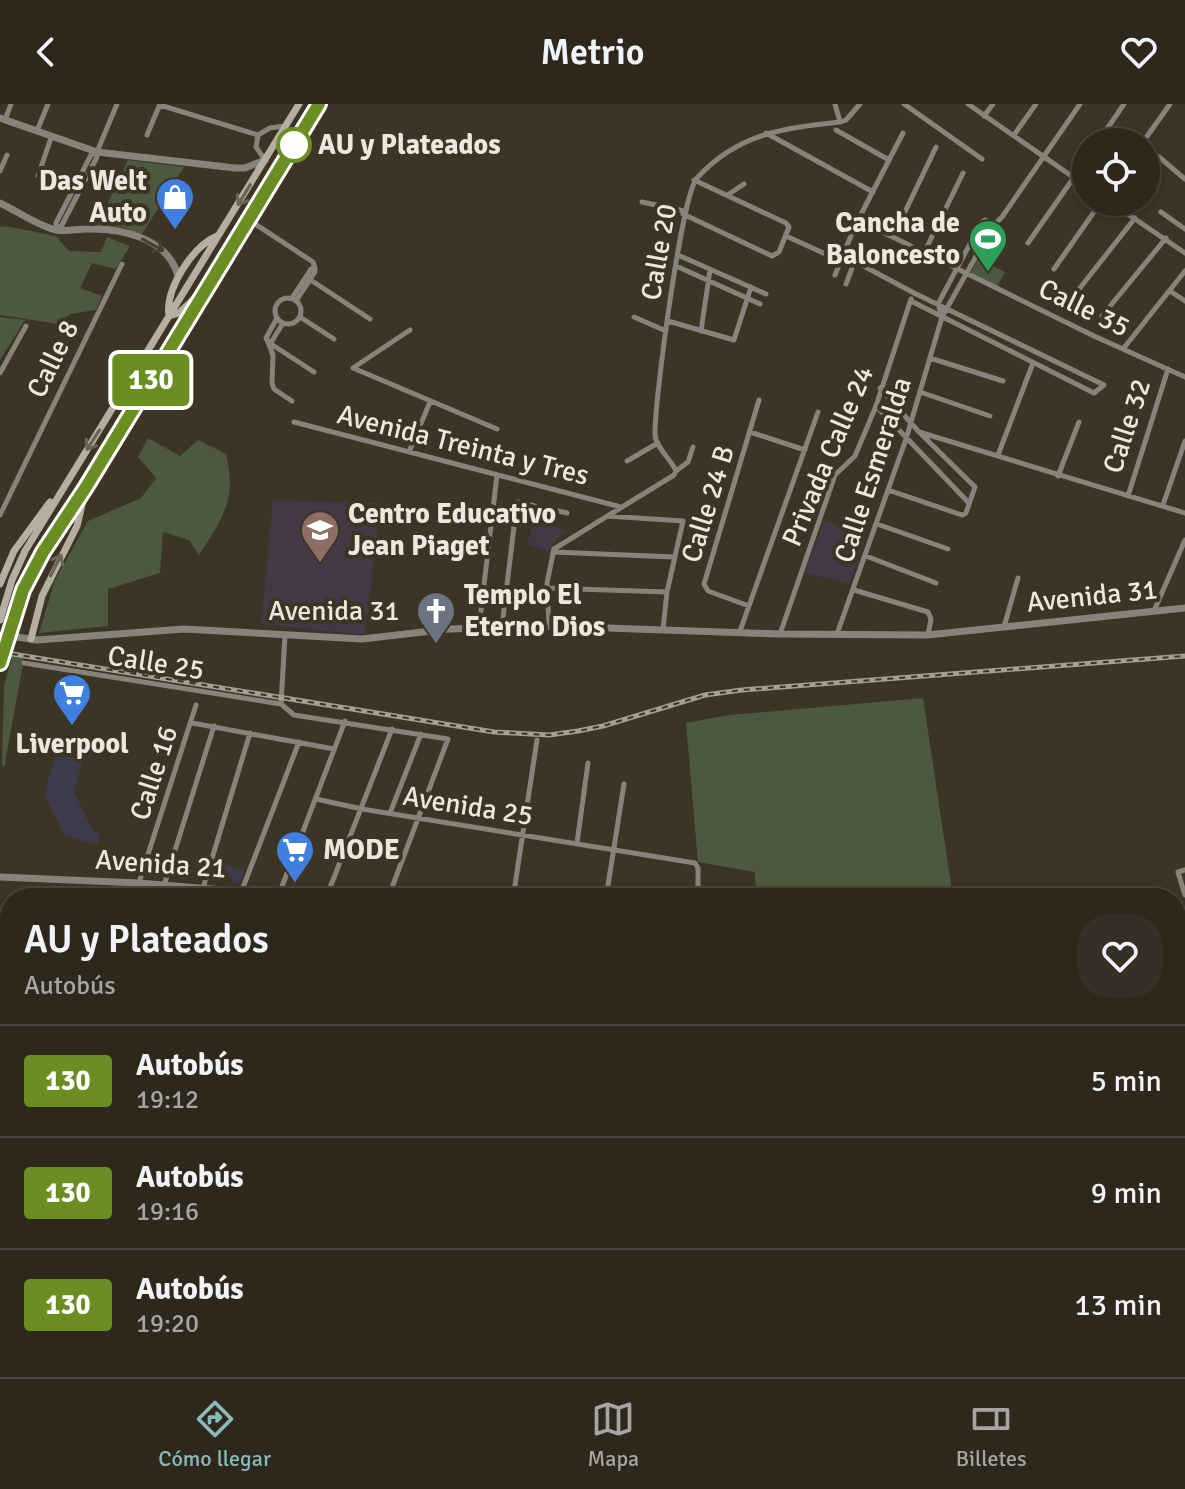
<!DOCTYPE html>
<html lang="es">
<meta charset="utf-8">
<style>
body{margin:0;font-family:Signika,sans-serif;background:#352f25;color:#f1f3f6;height:100vh;display:flex;flex-direction:column;font-size:30px;white-space:nowrap}
*{box-sizing:border-box;margin:0}
p{font-size:26px;color:#a7a5a3}
.icon{flex:none;width:44px;height:44px;fill:none;stroke:currentColor;stroke-width:2;stroke-linecap:round;stroke-linejoin:round}
.map{position:relative;flex:1;overflow:hidden}
.drawer{position:absolute;left:0px;top:784px;width:1186px;height:490px;display:flex;flex-direction:column;background:#2d271c;border-radius:32px 32px 0 0;box-shadow:0 4px 12px #0003,0 0 0 2px #48443b}
.drawer>*{flex:none}
.badge{padding:0 16px;border-radius:6px;font-size:28px;line-height:52px}
.fabs{position:absolute;left:1072px;top:24px;display:grid;gap:16px}
.fabs a{display:grid;place-items:center;width:88px;height:88px;border-radius:50%;background:#2d271c;box-shadow:0 4px 12px #0003,0 0 0 2px #48443b;font-size:40px}
.map>.badge{position:absolute;translate:-50% -50%;box-shadow:0 0 0 4px #fff}
.round{display:grid;place-items:center;flex:none;width:84px;height:84px;border-radius:32px;background:#352f25}
.head{display:flex;align-items:center;justify-content:space-between;height:136px;padding:0 24px}
h1{font-size:38px;font-weight:600;line-height:60px}
ul{padding:0;list-style:none}
li{display:flex;align-items:center;gap:24px;height:112px;padding:0 24px;border-top:2px solid #48443b}
li div{flex:1}
li b{display:block;font-size:30px}
li em{font-style:normal}
li .badge{min-width:88px;font-weight:700;text-align:center}
header{display:flex;justify-content:space-between;align-items:center;height:104px;padding:0 24px;background:#2d271c;font-size:36px;font-weight:600}
.tab-bar{display:flex;justify-content:space-around;align-items:center;height:112px;border-top:2px solid #48443b;background:#2d271c;font-size:22px;color:#a7a5a3}
.tab-bar a{display:grid;justify-items:center;gap:4px}
.tab-bar .current{color:#8bbbb9}
.map>svg:first-child{display:block}
.commercial{fill:#3f3a4b}
.education{fill:#463744}
.green{fill:#4d593f}
.lines{fill:none;stroke-linecap:round;stroke-linejoin:round}
.stream{stroke:#497d83;stroke-width:2}
.minor{stroke:#87837b;stroke-width:5}
.tertiary{stroke:#87837b;stroke-width:7}
.secondary{stroke:#b5aea2;stroke-width:7}
.rail-casing{stroke:#a59e93;stroke-width:5}
.rail{stroke:#3c3425;stroke-width:2;stroke-dasharray:6;stroke-linecap:butt}
.tertiary-bridge{stroke:#87837b;stroke-width:7}
.oneway{stroke:#6c6557}
.oneway2{stroke:#474032}
.line-casing{stroke:#fff;stroke-width:18}
.line{stroke:#6b8e23;stroke-width:12}
.stop-dot{fill:#fff;stroke:#6b8e23;stroke-width:4}
.labels{text-anchor:middle;dominant-baseline:central;stroke-width:8;stroke-linejoin:round;paint-order:stroke}
.stop-label{font-size:28px;font-weight:bold;fill:#ede8df;stroke:#3c3425;text-anchor:start}
.poi-label{font-size:28px;font-weight:bold;fill:#ede8df;stroke:#3c3425;text-anchor:start}
.street-label{font-size:28px;fill:#ede8df;stroke:#3c3425}
</style>
<header><svg class="icon" aria-label="back" viewBox="0 0 24 24"><path d="M15 5l-7 7 7 7"/></svg>Metrio<svg class="icon" aria-label="heart" viewBox="0 0 24 24"><path d="M12 20l-8-8c-3-5 5-10 8-4 3-6 11-1 8 4z"/></svg></header>
<div class="map">
<svg width="1185" height="1273" viewBox="0 0 1185 1273">
<rect width="100%" height="100%" fill="#3c3425"/>
<path class="commercial" d="M43 630 80 642 88 638 74 688 91 723 100 732 97 741 65 732 44 691 55 653Z
M215 757 244 766 240 780 232 778 233 773 222 770 219 778 209 775Z"/>
<path class="education" d="M273 396 381 399 365 531 261 520Z
M535 416 567 427 557 435 548 448 527 440Z
M824 417 845 423 844 427 866 434 849 480 805 469Z
M566 1264H730L739 1273H572L566 1268Z
M794 1264H856V1273H792Z"/>
<path class="green" d="M128 56 184 63 142 130 121 123 97 122Z
M5 122 56 132 69 147 101 148 107 133 130 142 116 165 92 159 80 184 102 192 96 206 70 210 58 220 0 211V123Z
M978 155 1005 168 997 183 970 170Z
M0 213 25 216 0 256Z
M148 334 180 352 198 336 226 350C237 395 223 414 199 451L189 436 163 428 160 469 108 485V522L39 529 55 476 88 417 141 394 156 374 138 353Z
M12 552 24 555 4 664 2 660 4 582Z
M923 594 953 794H756L755 768 698 758 686 619 730 611Z
M399 1264H552L572 1273H396Z
M601 1264H673L684 1273H610Z"/>
<g class="lines">
<path class="stream" d="M0 1034H10"/>
<path class="minor" d="M835 0 840 18
M904 0 982 55
M968 0 1086 82
M160 1 258 31
M984 12 993 0
M5 16 11 0
M836 26 889 56
M37 27 48 0
M766 29 873 88
M147 31 160 0
M1014 31 1036 0
M1098 38 1124 0
M1143 38 1170 0
M97 48V53L62 121 56 126V119L91 51Z
M97 48 117 0
M1159 53 1185 75
M265 56 256 43 258 31 270 24 285 22
M0 67 7 51
M38 72 51 34
M729 90 744 80
M642 98 684 107
M1110 98 1185 149
M1161 108 1185 125
M683 110 772 152 779 148 789 123 786 119 694 76
M249 116 313 158 315 164
M860 117 1094 232 1185 273
M993 122 1002 113 1080 0
M786 132 841 157
M893 133 936 43
M1028 139 1086 56
M924 149 963 69
M678 151 766 190
M843 151 914 189 1104 281 1094 289 911 197
M676 162 760 200
M1054 165 1101 98
M835 171 855 122 903 29
M306 173 370 215
M846 180 855 156
M1170 187 1185 197
M1076 189 1135 114
M292 194 311 165 315 164
M275 207a13 13 0 1 1 26 0a13 13 0 1 1-26 0Z
M296 197 315 168V164
M1102 212 1166 134
M300 213 334 235
M634 213 666 227
M277 214 266 234 268 238 272 237 283 219
M668 217 734 236 751 183
M410 226 353 264 497 325
M701 227 710 166
M268 238 273 251 272 279 274 285 292 297
M268 238 314 268
M1123 245 1185 167
M930 254 1003 277
M0 269 26 222
M880 284 919 328 975 383 966 409 962 411 888 386
M920 288 990 312
M876 302 969 399
M294 318 621 403
M750 328 805 346
M919 328 1185 409
M409 348 430 298
M998 351 1033 259
M627 357 658 339
M676 367 688 358 693 343
M1058 372 1079 318
M1128 392 1168 265
M1163 401 1185 337
M0 411 122 160
M607 412 683 417 667 488 663 525
M877 420 948 445
M553 448 674 453
M866 452 936 479
M547 484 667 488
M854 486 928 508 931 515 928 531
M749 502 708 487 704 480 759 296
M1154 507 1185 436
M502 522 517 398 567 409
M549 522 547 479 554 445 674 371 676 367C671 355 656 344 655 331 654 300 682 89 697 74 738 29 784 24 840 18L846 16 860 0
M479 523 497 371
M1004 523 1018 474
M740 527 818 308
M780 530 835 371 855 352 876 302 911 195
M837 530 906 335 942 213 993 122 985 116 981 119 938 200 942 213
M285 531 281 600 294 611 448 635 388 794
M24 559 281 600
M192 619 334 645
M316 695 362 705 695 759 698 764V794
M390 709 421 630
M577 739 588 659
M1185 766 1178 768 1185 791
M515 784 545 788
M278 793 345 617
M134 794 196 601
M160 794 214 622
M200 794 250 629
M239 794 299 638
M326 794 392 625
M513 794 537 636
M606 794 624 680
M1176 910 1185 909
M1176 1002 1185 1033
M1176 1068 1185 1066
M0 1139 10 1141
M1176 1139 1185 1137
M1176 1199 1185 1201
M0 1227 10 1230
M132 1264 163 1273
M14 1273 16 1264
M99 1273 100 1264
M189 1273 191 1264
M282 1273 284 1264
M385 1273 387 1264
M918 1273V1264
M1119 1273 1121 1264"/>
<path class="tertiary" d="M0 14 97 48 235 64H245L265 56
M0 99C17 107 38 122 56 126 65 128 77 125 87 125 122 124 168 134 178 172
M17 533 37 536 184 525 362 535 449 525 549 522 780 530 928 531 1185 504
M0 773 139 779 320 794
M1176 928 1185 925
M1022 1273 1023 1264"/>
<path class="secondary" d="M198 191 179 209 169 212C165 185 192 143 217 132
M0 480 14 447 50 398
M0 516 12 476 25 447 299 0
M31 535 42 492 77 422 85 388
M0 559 23 486 43 448 86 383 319 0"/>
<g class="rail-casing">
<path id="rail" d="M0 548 494 628 549 631 578 627 603 622 705 591 742 586 1185 552"/>
</g>
<use href="#rail" class="rail"/>
<path class="tertiary-bridge" d="M0 532 17 533"/>
</g>
<defs><path id="oneway-shaft" d="M-6 0H5M1.5-3L5.5 0L1.5 3" fill="none" stroke-width="1.6" stroke-linecap="round" stroke-linejoin="round" transform="scale(2)"/></defs>
<g class="oneway">
<use href="#oneway-shaft" transform="translate(244 91) rotate(121)"/>
<use href="#oneway-shaft" transform="translate(93 336) rotate(123)"/>
<use href="#oneway-shaft" transform="translate(56 461) rotate(-63)"/>
</g>
<use class="oneway2" href="#oneway-shaft" transform="translate(153 141) rotate(29)"/>
<g class="lines">
<g class="line-casing">
<path id="line" d="M0 559 23 486 43 448 86 383 319 0"/>
</g>
<use href="#line" class="line"/>
</g>
<defs>
<g id="shop-pin" transform="scale(2)"><path d="M0 17L-7.5 6A9.5 9.5 0 1 1 7.5 6Z" fill="#3f7fe0" stroke="#3c3425"/><path d="M-5-2.5h2.3a2.7 3.5 0 0 1 5.4 0H5L5.5 6h-11ZM-1.5-2.5h3a1.5 2.3 0 0 0-3 0Z" fill="#fff"/></g>
<g id="stadium-pin" transform="scale(2)"><path d="M0 17L-7.5 6A9.5 9.5 0 1 1 7.5 6Z" fill="#2e9e5b" stroke="#3c3425"/><path d="M0-5a6.5 5 0 1 0 0 10a6.5 5 0 1 0 0-10ZM-3.5-1.8h7v3.6h-7Z" fill="#fff"/></g>
<g id="school-pin" transform="scale(2)"><path d="M0 17L-7.5 6A9.5 9.5 0 1 1 7.5 6Z" fill="#8d6e63" stroke="#3c3425"/><path d="M0-5L7-2L0 1L-7-2ZM-4 1L0 2.5L4 1V4Q0 6-4 4Z" fill="#fff"/></g>
<g id="church-pin" transform="scale(2)"><path d="M0 17L-7.5 6A9.5 9.5 0 1 1 7.5 6Z" fill="#6b7280" stroke="#3c3425"/><path d="M-1.2-6h2.4v3.5h3.3v2.4h-3.3V6h-2.4V-.1h-3.3v-2.4h3.3Z" fill="#fff"/></g>
<g id="supermarket-pin" transform="scale(2)"><path d="M0 17L-7.5 6A9.5 9.5 0 1 1 7.5 6Z" fill="#3f7fe0" stroke="#3c3425"/><path d="M-6-5.5h2.5l.6 2H6L4.5 2H-2.5L-4.4-4H-6ZM-1.5 3.2a1.3 1.3 0 1 0 .1 0ZM3 3.2a1.3 1.3 0 1 0 .1 0Z" fill="#fff"/></g>
</defs>
<g fill-rule="evenodd">
<use href="#shop-pin" x="175" y="93"/>
<use href="#stadium-pin" x="988" y="135"/>
<use href="#school-pin" x="320" y="426"/>
<use href="#church-pin" x="436" y="507"/>
<use href="#supermarket-pin" x="72" y="589"/>
<use href="#supermarket-pin" x="295" y="746"/>
</g>
<circle class="stop-dot" cx="294" cy="41" r="16"/>
<g class="labels">
<g class="stop-label">
<text x="318" y="41">AU y Plateados</text>
</g>
<g class="poi-label">
<text x="147" y="77" text-anchor="end">Das Welt<tspan x="147" dy="32">Auto</tspan></text>
<text x="960" y="119" text-anchor="end">Cancha de<tspan x="960" dy="32">Baloncesto</tspan></text>
<text x="348" y="410">Centro Educativo<tspan x="348" dy="32">Jean Piaget</tspan></text>
<text x="464" y="491">Templo El<tspan x="464" dy="32">Eterno Dios</tspan></text>
<text x="72" y="640" text-anchor="middle">Liverpool</text>
<text x="323" y="746">MODE</text>
</g>
<g class="street-label">
<text transform="translate(659 148) rotate(-80)">Calle 20</text>
<text transform="translate(1084 204) rotate(26)">Calle 35</text>
<text transform="translate(53 255) rotate(-64)">Calle 8</text>
<text transform="translate(1127 322) rotate(-72)">Calle 32</text>
<text transform="translate(463 341) rotate(14)">Avenida Treinta y Tres</text>
<text transform="translate(828 352) rotate(-67)">Privada Calle 24</text>
<text transform="translate(873 366) rotate(-72)">Calle Esmeralda</text>
<text transform="translate(708 400) rotate(-73)">Calle 24 B</text>
<text transform="translate(1092 492) rotate(-6)">Avenida 31</text>
<text x="334" y="507">Avenida 31</text>
<text transform="translate(156 559) rotate(9)">Calle 25</text>
<text transform="translate(154 669) rotate(-72)">Calle 16</text>
<text transform="translate(468 702) rotate(9)">Avenida 25</text>
<text transform="translate(161 760) rotate(4)">Avenida 21</text>
</g>
</g>
</svg>
<div class="fabs">
<a><svg class="icon" aria-label="locate" viewBox="0 0 24 24"><circle cx="12" cy="12" r="6"/><path d="M12 2v4M12 18v4M2 12h4M18 12h4"/></svg></a>
</div>
<b class="badge" style="left:151px;top:276px;background:#6b8e23;color:#fff">130</b>
<section class="drawer">
<div class="head"><div><h1>AU y Plateados</h1><p>Autobús</p></div><a class="round"><svg class="icon" aria-label="heart" viewBox="0 0 24 24"><path d="M12 20l-8-8c-3-5 5-10 8-4 3-6 11-1 8 4z"/></svg></a></div>
<ul>
<li><span class="badge" style="background:#6b8e23;color:#fff">130</span><div><b>Autobús</b><p>19:12</p></div><em>5 min</em></li>
<li><span class="badge" style="background:#6b8e23;color:#fff">130</span><div><b>Autobús</b><p>19:16</p></div><em>9 min</em></li>
<li><span class="badge" style="background:#6b8e23;color:#fff">130</span><div><b>Autobús</b><p>19:20</p></div><em>13 min</em></li>
</ul>
</section>
</div>
<nav class="tab-bar">
<a class="current"><svg class="icon" aria-label="directions" viewBox="0 0 24 24"><path d="M12 3l9 9-9 9-9-9zM9 14v-3h6M13 9l2 2-2 2"/></svg>Cómo llegar</a>
<a><svg class="icon" aria-label="map" viewBox="0 0 24 24"><path d="M3 6l6-2 6 2 6-2v14l-6 2-6-2-6 2zM9 4v14M15 6v14"/></svg>Mapa</a>
<a><svg class="icon" aria-label="tickets" viewBox="0 0 24 24"><path d="M3 7h18v10H3zM15 7v10"/></svg>Billetes</a>
</nav>
